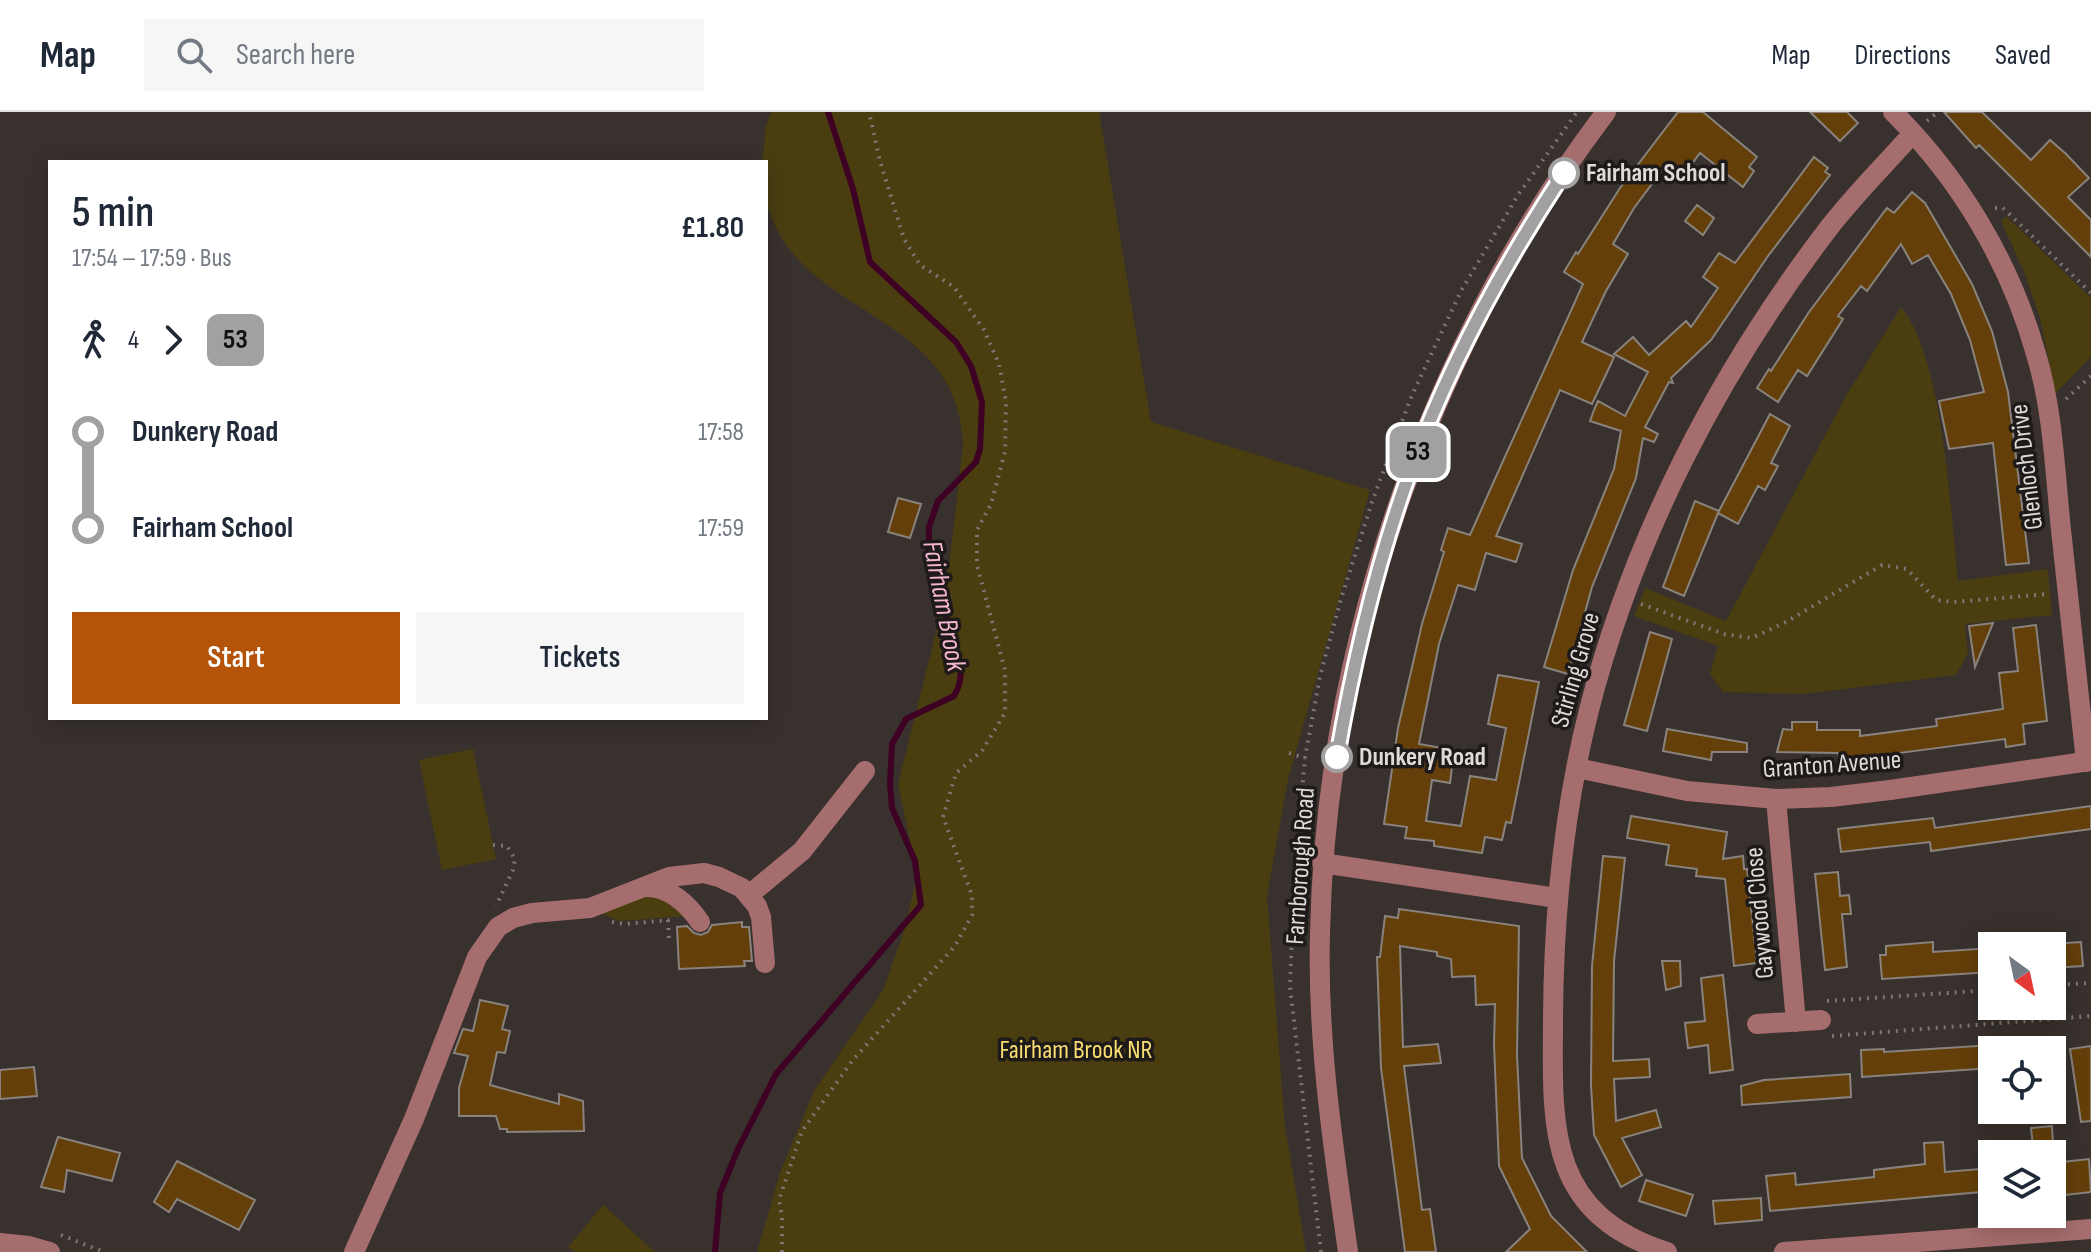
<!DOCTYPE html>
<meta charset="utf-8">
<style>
body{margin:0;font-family:"Sofia Sans Condensed",sans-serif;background:#f6f6f7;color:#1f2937;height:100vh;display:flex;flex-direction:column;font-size:30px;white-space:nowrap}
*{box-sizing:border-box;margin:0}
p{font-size:26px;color:#747a83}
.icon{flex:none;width:44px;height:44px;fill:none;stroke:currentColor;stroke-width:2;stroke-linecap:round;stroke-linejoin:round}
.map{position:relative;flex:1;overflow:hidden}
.panel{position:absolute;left:48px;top:48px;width:720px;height:560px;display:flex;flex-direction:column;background:#fff;border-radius:0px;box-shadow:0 4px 20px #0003}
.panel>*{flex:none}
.badge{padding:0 16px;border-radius:12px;font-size:28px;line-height:52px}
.needle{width:52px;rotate:147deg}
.tools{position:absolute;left:1978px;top:820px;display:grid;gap:16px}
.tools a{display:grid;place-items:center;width:88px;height:88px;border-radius:0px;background:#fff;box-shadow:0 4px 20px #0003;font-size:40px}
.map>.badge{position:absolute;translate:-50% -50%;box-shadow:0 0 0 4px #fff}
.legs{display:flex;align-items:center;gap:12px;height:88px;padding:0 24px;font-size:26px}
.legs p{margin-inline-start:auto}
.summary{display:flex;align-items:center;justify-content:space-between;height:136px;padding:0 24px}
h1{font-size:44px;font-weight:600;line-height:60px}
.button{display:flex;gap:16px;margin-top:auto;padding:16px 24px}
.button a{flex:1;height:92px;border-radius:0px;background:#b45309;color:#fff;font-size:32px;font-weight:600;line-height:92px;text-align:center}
.button a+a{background:#f6f6f7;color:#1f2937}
ul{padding:0 24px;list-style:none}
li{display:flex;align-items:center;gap:28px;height:96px;font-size:30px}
li i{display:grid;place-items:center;width:12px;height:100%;margin:0 10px;background:currentColor}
li i::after{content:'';width:20px;height:20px;margin:-10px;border:6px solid;border-radius:50%;background:#fff}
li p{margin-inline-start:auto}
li:first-child i{background:linear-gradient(#0000 50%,currentColor 0)}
li:last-child i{background:linear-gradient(currentColor 50%,#0000 0)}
header{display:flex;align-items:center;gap:48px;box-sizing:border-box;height:112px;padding:0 40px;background:#fff;border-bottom:2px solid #e0e1e3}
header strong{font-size:38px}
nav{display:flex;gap:44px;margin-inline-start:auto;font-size:28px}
.search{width:560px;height:72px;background:#f6f6f7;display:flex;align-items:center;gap:20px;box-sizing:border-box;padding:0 28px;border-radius:0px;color:#747a83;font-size:30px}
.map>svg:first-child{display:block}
.green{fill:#4a3e11}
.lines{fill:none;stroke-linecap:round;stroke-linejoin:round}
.stream{stroke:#3e0023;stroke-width:6}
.building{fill:#643f09;stroke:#88837d;stroke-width:2}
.path{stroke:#7d7774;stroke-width:4;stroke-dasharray:2 6;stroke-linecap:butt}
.minor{stroke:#a66d6e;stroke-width:20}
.line-1-casing{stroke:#fff;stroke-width:18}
.line-1{stroke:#a2a0a0;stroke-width:12}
.stop-1-dot{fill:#fff;stroke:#a2a0a0;stroke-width:4}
.labels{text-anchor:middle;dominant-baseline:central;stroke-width:7;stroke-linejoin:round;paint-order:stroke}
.stop-label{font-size:26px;font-weight:bold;fill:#dedad8;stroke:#1d1a19;text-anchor:start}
.street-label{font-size:26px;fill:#dedad8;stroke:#1d1a19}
.park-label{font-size:26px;fill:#fadd71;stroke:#1d1a19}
.water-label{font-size:28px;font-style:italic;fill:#f5b6cf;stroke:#1d1a19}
</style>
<header>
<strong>Map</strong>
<div class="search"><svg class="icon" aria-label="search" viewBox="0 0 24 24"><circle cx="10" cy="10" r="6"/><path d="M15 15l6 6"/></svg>Search here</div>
<nav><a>Map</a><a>Directions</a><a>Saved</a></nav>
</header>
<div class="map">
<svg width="2091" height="1140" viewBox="0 0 2091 1140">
<rect width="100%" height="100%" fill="#38312e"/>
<path class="green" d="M771 0H1099L1151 310 1370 378 1288 667 1267 784 1285 1015 1306 1140H757L780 1061 814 979 883 878 905 816 917 762 898 672 946 480 963 333C959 199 803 207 769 98 764 83 766 66 766 50H762L766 14Z
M2006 104 2091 186V245L2055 282 2040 206 2025 162 2001 109Z
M1901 195C1943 245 1951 401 1958 469L2048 457 2052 503 1965 512 1968 542 1956 563 1804 582 1723 580 1710 562 1718 534 1634 504 1645 476 1726 509 1846 284Z
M473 637 496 747 442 758 419 648Z
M651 781 687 804 620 809 599 801Z
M603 1093 655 1140H574L568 1135Z"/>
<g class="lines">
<path class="stream" d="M715 1140 720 1081 738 1037 776 962 921 793 915 749 892 696 890 672 892 632 906 607 954 584C964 567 961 556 955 539L929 437V415L938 389 976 350 980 337 982 290 971 254 956 230 870 150 853 77 828 0"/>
</g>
<path class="building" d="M1678 0H1703L1757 45 1749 55 1754 59 1743 75 1700 41 1680 68 1664 56 1634 96 1613 132 1628 142 1606 179 1582 230 1614 245 1610 254 1592 292 1560 278 1496 424 1522 432 1516 450 1486 441 1475 478 1458 473 1439 532 1419 632 1454 638 1450 671 1432 668 1426 709 1461 714 1470 664 1496 668 1506 616 1488 612 1498 563 1539 570 1511 711 1506 710 1502 728 1485 725 1482 741 1434 734V729L1405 726 1407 715 1384 712 1398 616 1422 512 1444 440 1441 438 1448 416 1470 423 1494 369 1583 172 1564 160 1576 140 1578 142 1620 76Z
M1810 0H1847L1858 11 1840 29Z
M1944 0H1982L2031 48 2050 28 2066 42 2089 66 2068 85 2091 108V145L1979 33 1976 36Z
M1814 45 1828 56 1825 60 1830 63 1768 144 1711 228 1671 266 1673 271 1669 270 1645 315 1658 322 1654 330 1643 326 1636 366 1592 475 1568 562 1544 555 1573 458 1614 357 1621 319 1590 309 1594 298 1598 289 1625 304 1648 260 1614 242 1633 225 1649 243 1686 209 1691 215 1718 176 1703 165 1719 141 1735 151Z
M1912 80 1925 91 1972 172 1992 219 2008 280 2029 451 2006 453 1993 331 1949 337 1939 289 1984 280 1970 228 1951 182 1928 143 1912 152 1901 132 1867 179 1861 174 1838 204 1843 207 1807 264 1798 258 1778 290 1757 276 1769 257 1771 259 1809 200 1887 96 1894 101Z
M1697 93 1714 106 1703 123 1685 109Z
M1770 302 1790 314 1771 351 1778 354 1765 378 1758 374 1738 412 1718 401 1684 484 1663 475 1695 389 1719 399Z
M898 386 921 392 910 426 888 420Z
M1993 511 1975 555 1969 514Z
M2036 513 2047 609 2023 612 2025 632 2006 635 2005 627 1839 649 1838 641 1777 640 1783 617 1792 618V610H1817V618H1860V624L1937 614 1936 607 2003 597 1999 561 2018 559 2013 516Z
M1650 520 1672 527 1647 619 1624 613Z
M1667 617 1747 631V640H1712L1711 648 1663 639Z
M2091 694V717L1931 739 1930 730 1841 740 1838 717 1933 706 1935 716Z
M1631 704 1727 720 1723 747 1743 744 1744 757H1747L1757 851 1734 854 1725 767 1696 764 1697 757 1666 753 1669 733 1627 726Z
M1603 744 1625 746 1614 849 1613 949 1649 947 1650 965 1614 967 1616 1009 1656 998 1661 1015 1622 1026 1642 1063 1621 1075 1594 1023 1591 974 1592 854Z
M1838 760 1840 784 1849 783 1851 802H1842L1847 855 1825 858 1815 762Z
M1399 797 1519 814 1517 943 1522 1046 1551 1104 1587 1140H1506L1530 1117 1499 1054 1494 932 1495 892 1476 893 1475 864 1452 865 1451 847 1437 844V840L1400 834 1403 935 1438 932 1441 951 1404 954 1422 1098 1430 1097 1436 1140H1405L1381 956 1377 845H1380L1385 804 1398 806Z
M742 810V815H749L752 849H744L745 854 679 857 677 815 687 814 694 821 701 823 708 820 712 813Z
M1933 830V840L1992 836V860L1882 867 1880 843H1886V834Z
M2081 830 2083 854 2052 856V832Z
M1662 849H1680L1681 874 1666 878Z
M1723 863 1733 958 1710 961 1708 933 1688 936 1685 911 1705 909 1701 866Z
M480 888 508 894 502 917 510 919 505 941 497 940 490 973 559 992V982L583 989 584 1019 507 1020V1017H500L496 1004H459V976L468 944 454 941 463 917 473 919Z
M1992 933V956L1862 965 1861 938 1884 937V940Z
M2091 934V1009L2081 1010 2070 937Z
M34 955 37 984 0 987V958Z
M1850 962 1851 985 1742 993 1741 974 1764 968Z
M2052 1014 2053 1032 2033 1034 2031 1016Z
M58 1025 120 1041 112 1069 67 1058 64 1080 41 1075Z
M1943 1030 1945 1060 1992 1056V1079L1770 1099 1766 1064 1795 1061 1796 1073 1874 1065V1058L1925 1052 1924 1031Z
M2089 1047 2091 1080 2057 1084 2053 1051Z
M177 1049 255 1088 239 1118 177 1087 169 1100 154 1090Z
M1646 1068 1693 1083 1686 1104 1639 1089Z
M1761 1086 1762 1108 1715 1112 1713 1089Z"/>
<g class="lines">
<path class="path" d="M1927 9 1938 0
M1995 96H2003L2091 181
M2066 287 2091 264
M1641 492 1724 522 1752 526 1786 510 1882 453 1907 457 1936 488 1954 490 2048 482
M1289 641 1305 646
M493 733 507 734 515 747 513 758 496 794
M668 808 669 827
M612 810 624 812 671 808
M2052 873 2091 871
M1827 889 1992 878
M1832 924 2091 904
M61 1123 104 1140
M782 1140V1105L779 1088 802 1019 852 949 955 834 972 803V783L943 705 956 661 982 639 1005 601V558L977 453V418L991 392 1005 340 1006 290 999 252 984 218 954 175 920 153 904 127 880 49 869 0
M1321 1140 1290 875 1294 765 1305 646 1320 564 1341 487 1372 390 1412 283 1461 179 1518 83 1577 0"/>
<path class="minor" d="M1893 0C1960 67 2010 150 2036 242 2054 301 2055 366 2062 427 2070 501 2078 576 2086 650
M1577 656 1687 679 1776 687 1831 685 1890 678 2091 649
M1776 687 1796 910
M1322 751 1557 786
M646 775C668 774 688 792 700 810
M749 783 802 739 865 659
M1757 912 1821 908
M0 1131 29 1134 50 1140
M354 1140 414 1007 477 845 498 815 513 806 532 801 590 796 669 765 704 761 719 765 742 776 757 794 761 805 765 851
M1348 1140C1333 1034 1317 928 1320 821 1326 532 1431 231 1606 0
M1667 1140C1549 1102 1552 1019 1553 914 1553 808 1563 701 1589 598 1633 426 1718 262 1825 121 1851 86 1884 54 1913 21
M1784 1140 2091 1117"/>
</g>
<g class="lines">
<g class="line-1-casing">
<path id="line-1" d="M1337 645C1354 547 1377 450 1411 357 1449 252 1503 154 1564 61"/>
</g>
<use href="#line-1" class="line-1"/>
</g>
<g class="stop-1-dot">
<circle cx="1564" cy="61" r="14"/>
<circle cx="1337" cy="645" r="14"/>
</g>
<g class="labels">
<g class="stop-label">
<text x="1586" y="61">Fairham School</text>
<text x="1359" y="645">Dunkery Road</text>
</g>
<g class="street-label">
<text transform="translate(2027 355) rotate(-97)">Glenloch Drive</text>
<text transform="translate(1576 558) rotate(-74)">Stirling Grove</text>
<text transform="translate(1832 653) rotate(-4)">Granton Avenue</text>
<text transform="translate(1301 754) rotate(-86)">Farnborough Road</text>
<text transform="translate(1760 801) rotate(-95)">Gaywood Close</text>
</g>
<g class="park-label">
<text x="1076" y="938">Fairham Brook NR</text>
</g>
<g class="water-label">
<text transform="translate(944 494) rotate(79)">Fairham Brook</text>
</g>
</g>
</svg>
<div class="tools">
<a><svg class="needle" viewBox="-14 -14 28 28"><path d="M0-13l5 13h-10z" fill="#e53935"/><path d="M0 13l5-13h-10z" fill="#747a83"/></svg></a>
<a><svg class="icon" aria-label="locate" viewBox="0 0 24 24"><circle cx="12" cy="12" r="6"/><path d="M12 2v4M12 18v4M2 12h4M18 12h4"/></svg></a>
<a><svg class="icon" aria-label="layers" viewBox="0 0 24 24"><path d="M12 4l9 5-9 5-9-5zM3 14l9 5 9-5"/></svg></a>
</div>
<b class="badge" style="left:1418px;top:340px;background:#a2a0a0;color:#111">53</b>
<section class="panel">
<div class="summary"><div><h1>5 min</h1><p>17:54 – 17:59 · Bus</p></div><b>£1.80</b></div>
<div class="legs"><svg class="icon" aria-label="walk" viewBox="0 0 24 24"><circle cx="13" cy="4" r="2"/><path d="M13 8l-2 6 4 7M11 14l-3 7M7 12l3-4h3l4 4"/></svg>4<svg class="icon" aria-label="forward" viewBox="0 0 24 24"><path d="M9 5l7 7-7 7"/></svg><b class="badge" style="background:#a2a0a0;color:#111">53</b></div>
<ul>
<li><i style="color:#a2a0a0"></i><b>Dunkery Road</b><p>17:58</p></li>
<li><i style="color:#a2a0a0"></i><b>Fairham School</b><p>17:59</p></li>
</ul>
<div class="button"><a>Start</a><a>Tickets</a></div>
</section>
</div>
